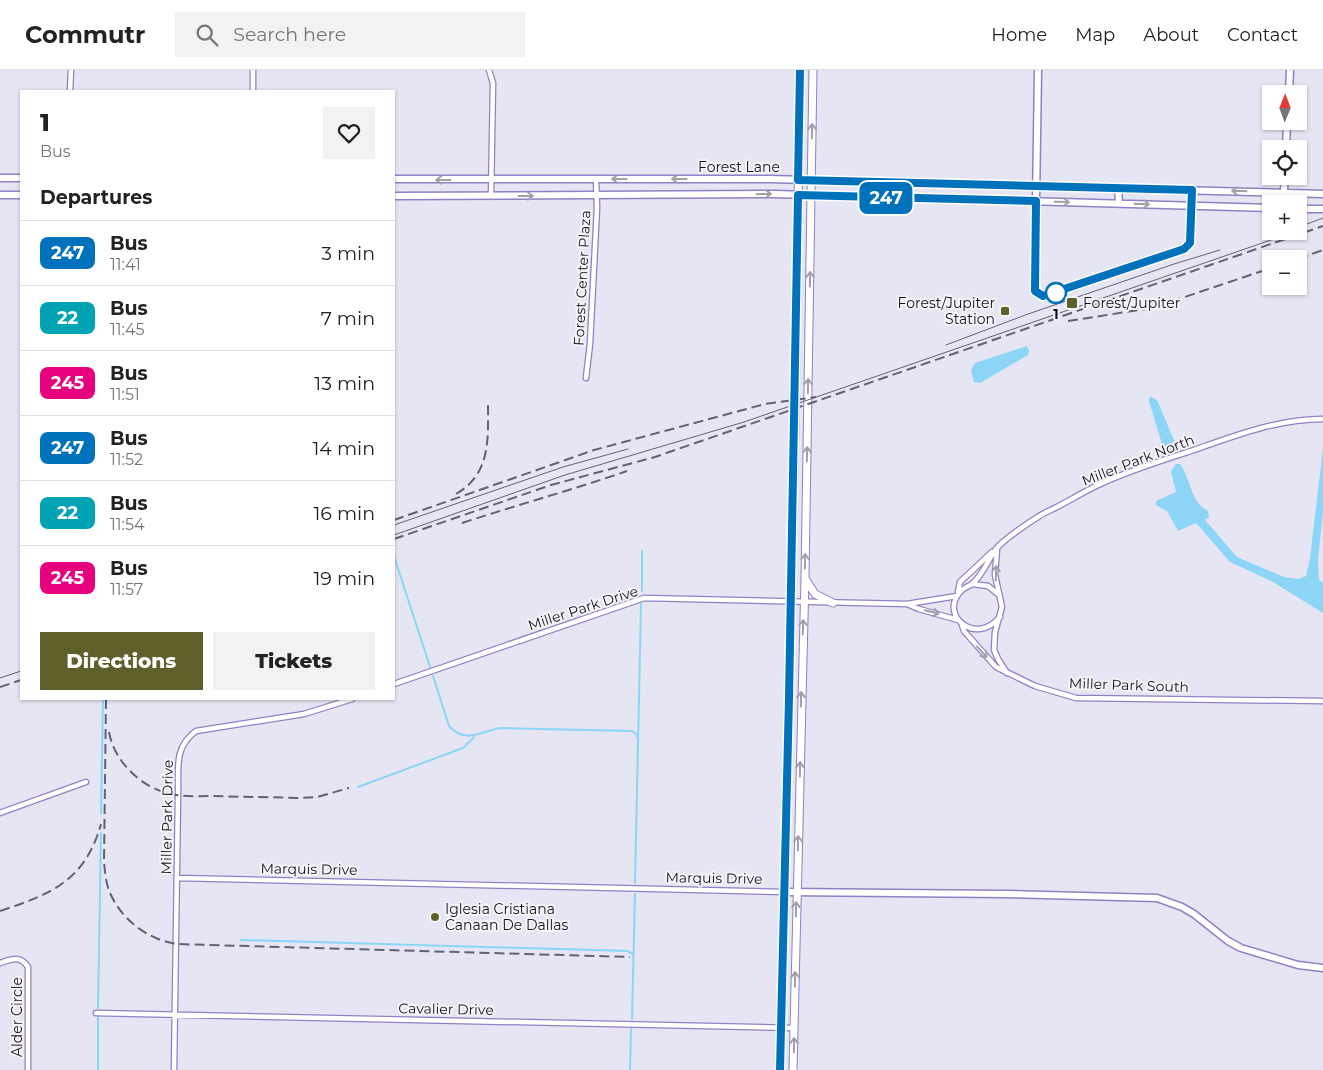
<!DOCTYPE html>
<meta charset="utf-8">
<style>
body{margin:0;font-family:Montserrat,sans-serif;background:#f2f2f2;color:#222;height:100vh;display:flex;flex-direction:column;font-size:19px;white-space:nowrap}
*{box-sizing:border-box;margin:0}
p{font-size:16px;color:#767676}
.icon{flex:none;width:28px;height:28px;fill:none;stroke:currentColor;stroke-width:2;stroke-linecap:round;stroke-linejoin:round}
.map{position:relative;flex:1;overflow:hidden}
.sheet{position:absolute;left:20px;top:20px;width:375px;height:610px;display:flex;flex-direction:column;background:#fff;border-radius:0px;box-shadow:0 1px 4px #0004}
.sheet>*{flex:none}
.badge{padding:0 10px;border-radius:8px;font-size:18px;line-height:32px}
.needle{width:32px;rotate:1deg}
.tools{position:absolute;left:1262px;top:15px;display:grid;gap:10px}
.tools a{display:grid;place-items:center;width:45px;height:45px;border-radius:0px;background:#fff;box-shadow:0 1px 4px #0004;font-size:25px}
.map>.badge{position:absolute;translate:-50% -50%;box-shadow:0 0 0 2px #fff}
h2{padding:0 20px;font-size:19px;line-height:45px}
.round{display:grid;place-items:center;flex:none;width:52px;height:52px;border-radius:0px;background:#f2f2f2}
.overview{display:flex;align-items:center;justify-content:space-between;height:85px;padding:0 20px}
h1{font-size:24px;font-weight:800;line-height:38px}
.action{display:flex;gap:10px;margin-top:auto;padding:10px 20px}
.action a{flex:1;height:58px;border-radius:0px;background:#5f5f2c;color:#fff;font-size:20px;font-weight:800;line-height:58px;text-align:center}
.action a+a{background:#f2f2f2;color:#222}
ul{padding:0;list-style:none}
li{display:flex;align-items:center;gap:15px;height:65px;padding:0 20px;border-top:1px solid #e0e0e0}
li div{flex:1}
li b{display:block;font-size:19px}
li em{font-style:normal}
li .badge{min-width:55px;font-weight:700;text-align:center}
header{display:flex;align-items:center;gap:30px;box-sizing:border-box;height:70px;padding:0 25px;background:#fff;border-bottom:1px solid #e0e0e0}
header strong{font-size:24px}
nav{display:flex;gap:28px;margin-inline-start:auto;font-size:18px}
.search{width:350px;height:45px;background:#f2f2f2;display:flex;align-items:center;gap:12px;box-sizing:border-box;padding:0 18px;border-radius:0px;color:#767676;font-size:19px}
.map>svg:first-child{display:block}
.water{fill:#8cd5f7}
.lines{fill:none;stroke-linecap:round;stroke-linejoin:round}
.stream{stroke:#8cd5f7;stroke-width:2}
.street-casing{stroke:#8b83c5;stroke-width:7}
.secondary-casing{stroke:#8b83c5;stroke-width:9}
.primary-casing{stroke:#8b83c5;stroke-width:9}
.street{stroke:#fff;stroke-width:4.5}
.secondary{stroke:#fff;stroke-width:6}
.primary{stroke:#fff;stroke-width:7}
.tram{stroke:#636075;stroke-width:1}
.rail{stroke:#636075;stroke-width:2;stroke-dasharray:10 5;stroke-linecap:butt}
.oneway{stroke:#a19fa9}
.line-casing{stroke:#fff;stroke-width:11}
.line{stroke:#0072bc;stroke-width:8}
.stop-dot{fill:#fff;stroke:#0072bc;stroke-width:2.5}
.poi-dot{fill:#5f5f2c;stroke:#f4f4f4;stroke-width:2}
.labels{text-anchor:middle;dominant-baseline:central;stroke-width:4;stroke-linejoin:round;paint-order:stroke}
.street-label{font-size:14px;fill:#141029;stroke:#f4f4f4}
.poi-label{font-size:14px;fill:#141029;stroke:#f4f4f4;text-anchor:start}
.stop-label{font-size:14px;font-weight:bold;fill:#141029;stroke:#f4f4f4}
</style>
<header>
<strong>Commutr</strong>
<div class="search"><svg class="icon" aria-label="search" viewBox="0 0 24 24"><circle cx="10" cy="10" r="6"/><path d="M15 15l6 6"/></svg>Search here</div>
<nav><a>Home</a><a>Map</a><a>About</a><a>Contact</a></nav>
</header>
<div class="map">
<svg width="1323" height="1000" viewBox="0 0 1323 1000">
<rect width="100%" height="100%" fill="#e6e5f3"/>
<path class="water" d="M1027 276 1029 281 1028 285 980 313 974 312 971 300 975 293Z
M1150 326 1157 330 1176 375 1172 380 1164 381 1149 331Z
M1323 378V442L1318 490 1319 510 1323 513V543L1273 512 1230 492 1196 453 1178 461 1167 441 1156 435V431L1176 422 1171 401 1176 394H1180C1191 409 1190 432 1208 441L1209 447 1205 450 1237 487 1284 507 1299 509 1306 506 1310 488Z"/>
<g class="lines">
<path class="stream" d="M394 486 430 597
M642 521V481
M433 606 449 656C465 674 481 662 500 658L632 661 636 664 638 670
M358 717 463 678 474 667
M101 743 103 629
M635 813 641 534
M241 870 627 881 633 884
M98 938 101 763
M632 949 635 824
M98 1000V947
M630 1000 631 958"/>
<g class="street-casing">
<path id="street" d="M489 0 493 13 491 126
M70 21 71 0
M253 21V0
M586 308 590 274 597 138 596 109
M997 479 995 505 1002 537 995 562 994 580 998 589 1007 603
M972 514 988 516 998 524
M958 522 960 512 992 482
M907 534 919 539 958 550
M1000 547C976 576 939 546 960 522 964 517 968 517 972 514 983 505 988 490 996 479 1003 470 1028 453 1038 447 1043 443 1049 441 1055 438 1069 431 1083 422 1098 415 1128 401 1160 391 1191 381 1234 366 1277 349 1323 349
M962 555 964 561 996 597 1035 616 1076 628 1323 631
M394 614 644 528 907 534 957 526
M0 743 86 712
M177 808 785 822
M0 893C12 889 20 885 28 897V1000
M96 943 794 958
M174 1000 178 725C179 699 173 678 196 661L304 644 352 629"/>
</g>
<g class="secondary-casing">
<path id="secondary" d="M1289 24 1290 0
M1286 79 1287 51
M0 108H21
M394 109H769L1323 124
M1118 118 1119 133
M0 125H21
M394 126 774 124 1271 138
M1036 131 1038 0
M1283 134 1285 106
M1191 136 1192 120
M1299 139H1323
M785 822 1006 824 1157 828 1182 837 1194 844 1228 871 1241 878 1298 895 1323 898"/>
</g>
<g class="primary-casing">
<path id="primary" d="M806 510 815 524 833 533
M780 1000 795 353 800 0
M793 1000 805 508 813 0"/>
</g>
<use href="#street" class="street"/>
<use href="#secondary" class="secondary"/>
<use href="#primary" class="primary"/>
<path class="tram" d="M1299 157 1323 148
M946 275 1028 244 1174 194 1220 180
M394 455 563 397 628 379
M394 465 565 405 744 352 1297 161
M0 608 21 601"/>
<path class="rail" d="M1298 189 1323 180
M1068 251 1152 238 1271 198
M456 424C491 404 488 369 488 334
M394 450 594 380 765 334 816 327
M462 453C517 435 572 420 627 401
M394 469 551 415 655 387 1323 156
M0 617 21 610
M106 629 104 792C105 802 106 814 110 823 122 850 147 869 176 874L630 887
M109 662C114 691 141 718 171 724 184 727 200 726 213 726 242 727 270 727 298 728L317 727 349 718
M0 841C51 824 85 811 101 754"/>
</g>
<defs><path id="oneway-shaft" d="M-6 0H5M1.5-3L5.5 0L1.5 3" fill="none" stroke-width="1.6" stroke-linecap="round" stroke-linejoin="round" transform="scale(1.25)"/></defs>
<g class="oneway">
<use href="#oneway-shaft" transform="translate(812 61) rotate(-89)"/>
<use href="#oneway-shaft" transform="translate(619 109) rotate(180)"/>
<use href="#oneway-shaft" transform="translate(679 109) rotate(-180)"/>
<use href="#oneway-shaft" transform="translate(443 110) rotate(-180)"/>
<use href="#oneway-shaft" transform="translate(1239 121) rotate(-178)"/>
<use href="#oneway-shaft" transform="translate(764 124) rotate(-1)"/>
<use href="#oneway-shaft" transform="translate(526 126)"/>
<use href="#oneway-shaft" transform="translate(1062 132) rotate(1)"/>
<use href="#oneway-shaft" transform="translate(1142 134) rotate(2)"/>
<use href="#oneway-shaft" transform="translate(810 209) rotate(-89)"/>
<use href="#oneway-shaft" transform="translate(808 316) rotate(-89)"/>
<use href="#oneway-shaft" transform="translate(807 384) rotate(-89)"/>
<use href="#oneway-shaft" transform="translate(805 491) rotate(-89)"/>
<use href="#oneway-shaft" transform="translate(996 503) rotate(-88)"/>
<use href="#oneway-shaft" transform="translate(932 542) rotate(14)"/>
<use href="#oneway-shaft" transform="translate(803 557) rotate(-88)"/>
<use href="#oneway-shaft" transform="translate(982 582) rotate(48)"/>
<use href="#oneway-shaft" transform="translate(801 629) rotate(-89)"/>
<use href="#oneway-shaft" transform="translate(800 699) rotate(-89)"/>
<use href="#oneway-shaft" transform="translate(798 773) rotate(-89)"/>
<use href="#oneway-shaft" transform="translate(796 839) rotate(-89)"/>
<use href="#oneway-shaft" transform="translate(795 909) rotate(-89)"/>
<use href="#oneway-shaft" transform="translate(794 975) rotate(-89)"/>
</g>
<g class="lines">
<g class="line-casing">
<path id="line" d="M780 1000 789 628 798 125 1036 131 1035 221 1043 226 1184 179 1190 173 1192 120 798 110 800 0"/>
</g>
<use href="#line" class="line"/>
</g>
<circle class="stop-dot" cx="1056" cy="223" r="10"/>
<g class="poi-dot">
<rect x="1066" y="227" width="12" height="12" rx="2.5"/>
<rect x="1000" y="236" width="10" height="10" rx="2.5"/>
<circle cx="435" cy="847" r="5"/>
</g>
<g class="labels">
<g class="street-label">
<text x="739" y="97">Forest Lane</text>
<text transform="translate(582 208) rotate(-87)">Forest Center Plaza</text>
<text transform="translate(1138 390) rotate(-21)">Miller Park North</text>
<text transform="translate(583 538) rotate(-18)">Miller Park Drive</text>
<text transform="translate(1129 615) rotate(2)">Miller Park South</text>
<text transform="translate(167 747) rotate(-89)">Miller Park Drive</text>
<text transform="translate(309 799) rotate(1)">Marquis Drive</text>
<text transform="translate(714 808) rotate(1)">Marquis Drive</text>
<text transform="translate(446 939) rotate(1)">Cavalier Drive</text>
<text transform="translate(17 947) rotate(-90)">Alder Circle</text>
</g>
<g class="poi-label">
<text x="995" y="233" text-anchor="end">Forest/Jupiter<tspan x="995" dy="16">Station</tspan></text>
<text x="1083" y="233">Forest/Jupiter</text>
<text x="445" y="839">Iglesia Cristiana<tspan x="445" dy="16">Canaan De Dallas</tspan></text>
</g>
<g class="stop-label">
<text x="1056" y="244">1</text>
</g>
</g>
</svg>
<div class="tools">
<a><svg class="needle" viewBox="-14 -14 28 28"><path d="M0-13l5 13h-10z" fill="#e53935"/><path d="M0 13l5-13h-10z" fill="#767676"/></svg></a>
<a><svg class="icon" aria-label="locate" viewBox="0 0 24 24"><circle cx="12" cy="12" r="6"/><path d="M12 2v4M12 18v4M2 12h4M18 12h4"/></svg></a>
<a>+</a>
<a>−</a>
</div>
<b class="badge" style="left:886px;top:128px;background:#0072bc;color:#fff">247</b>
<section class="sheet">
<div class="overview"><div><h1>1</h1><p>Bus</p></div><a class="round"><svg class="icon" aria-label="heart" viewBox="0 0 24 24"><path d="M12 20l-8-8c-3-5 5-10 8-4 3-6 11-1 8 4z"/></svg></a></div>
<h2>Departures</h2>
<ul>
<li><span class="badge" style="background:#0072bc;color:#fff">247</span><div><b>Bus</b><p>11:41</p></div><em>3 min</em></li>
<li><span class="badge" style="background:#00a3b4;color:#fff">22</span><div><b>Bus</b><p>11:45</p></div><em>7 min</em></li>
<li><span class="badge" style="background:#e6007e;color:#fff">245</span><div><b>Bus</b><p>11:51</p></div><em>13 min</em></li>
<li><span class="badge" style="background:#0072bc;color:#fff">247</span><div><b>Bus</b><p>11:52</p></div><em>14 min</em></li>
<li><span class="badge" style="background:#00a3b4;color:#fff">22</span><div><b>Bus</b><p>11:54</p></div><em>16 min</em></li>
<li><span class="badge" style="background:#e6007e;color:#fff">245</span><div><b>Bus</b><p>11:57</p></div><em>19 min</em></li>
</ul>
<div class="action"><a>Directions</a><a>Tickets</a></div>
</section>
</div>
